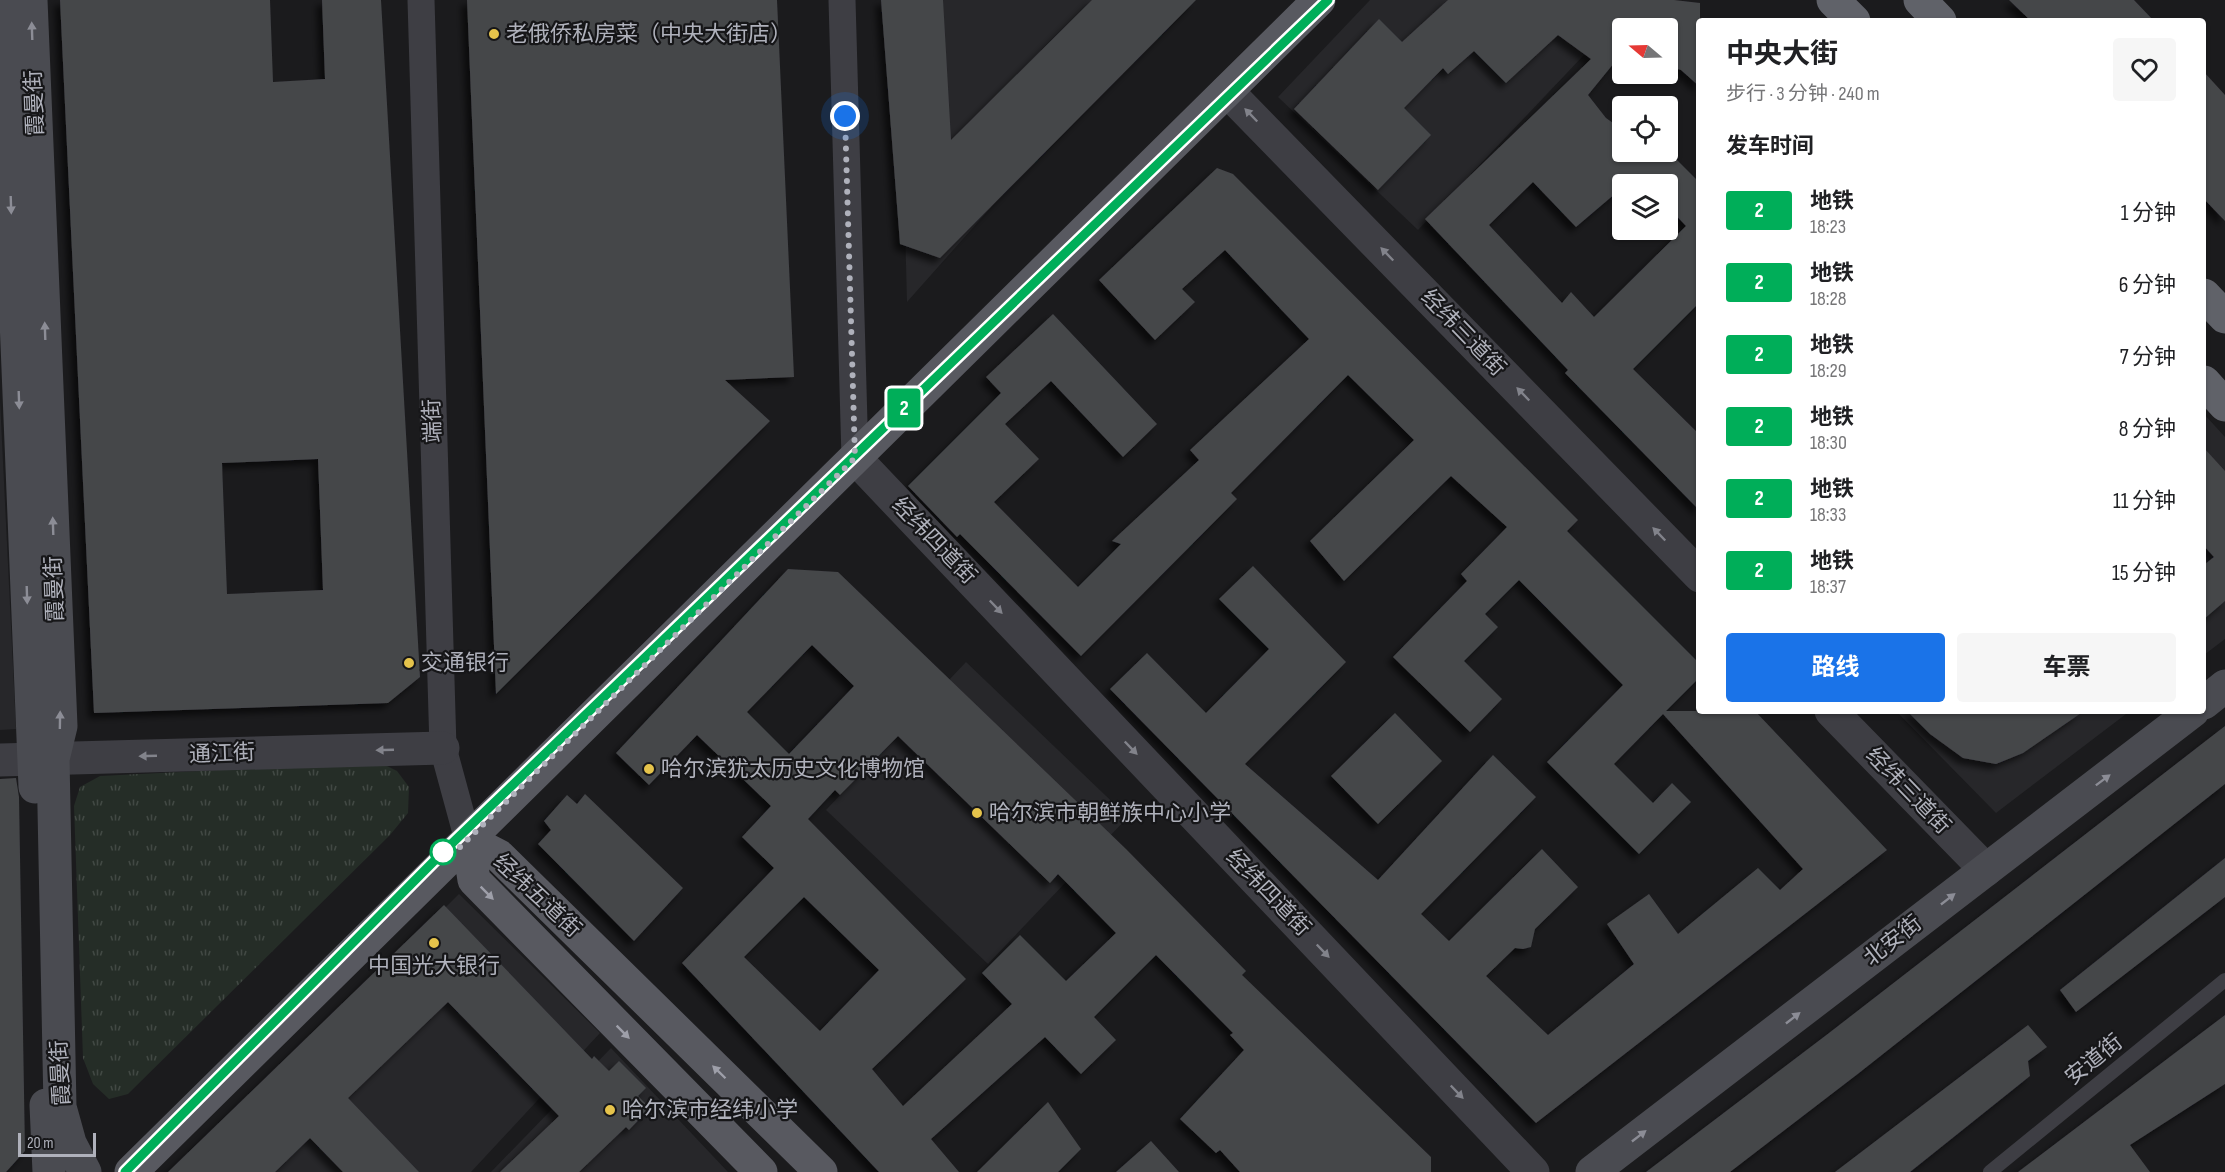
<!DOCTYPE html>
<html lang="zh">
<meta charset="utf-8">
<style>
body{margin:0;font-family:"Sofia Sans Condensed","Noto Sans SC",sans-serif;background:#f6f6f6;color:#202124;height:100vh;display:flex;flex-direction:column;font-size:22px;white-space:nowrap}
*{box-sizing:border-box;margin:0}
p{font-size:20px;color:#757577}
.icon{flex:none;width:33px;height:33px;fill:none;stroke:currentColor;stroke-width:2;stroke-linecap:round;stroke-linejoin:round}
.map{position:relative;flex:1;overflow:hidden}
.details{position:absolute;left:1696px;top:18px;width:510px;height:696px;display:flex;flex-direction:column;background:#fff;border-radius:6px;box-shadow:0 2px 4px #0004}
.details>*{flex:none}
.badge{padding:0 12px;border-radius:4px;font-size:21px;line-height:39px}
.needle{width:39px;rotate:289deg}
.tools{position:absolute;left:1612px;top:18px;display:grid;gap:12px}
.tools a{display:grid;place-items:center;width:66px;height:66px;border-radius:6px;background:#fff;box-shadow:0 2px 4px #0004;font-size:30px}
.scale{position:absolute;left:18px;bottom:15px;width:78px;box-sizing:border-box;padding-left:6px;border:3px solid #afb1bb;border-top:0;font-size:16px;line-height:21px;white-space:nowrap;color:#afb1bb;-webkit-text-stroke:4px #161618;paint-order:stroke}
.you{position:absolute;width:30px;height:30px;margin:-15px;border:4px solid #fff;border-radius:50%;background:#1a73e8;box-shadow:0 0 0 9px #1a73e833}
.map>.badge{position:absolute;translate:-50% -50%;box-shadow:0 0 0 3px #fff}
h2{padding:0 30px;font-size:22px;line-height:54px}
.round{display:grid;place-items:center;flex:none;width:63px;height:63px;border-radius:6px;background:#f6f6f6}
.head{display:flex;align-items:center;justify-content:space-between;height:102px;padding:0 30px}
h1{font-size:28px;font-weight:700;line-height:45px}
.primary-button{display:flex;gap:12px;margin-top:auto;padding:12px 30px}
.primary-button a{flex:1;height:69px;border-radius:6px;background:#1a73e8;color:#fff;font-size:24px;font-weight:700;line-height:69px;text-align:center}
.primary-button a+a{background:#f6f6f6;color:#202124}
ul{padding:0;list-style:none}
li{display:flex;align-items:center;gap:18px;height:72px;padding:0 30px}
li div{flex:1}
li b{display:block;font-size:22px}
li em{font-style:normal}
li .badge{min-width:66px;font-weight:700;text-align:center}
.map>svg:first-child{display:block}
.built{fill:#27272a}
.park{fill:url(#park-tufts)}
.building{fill:#45464a;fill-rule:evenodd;filter:url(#shadow)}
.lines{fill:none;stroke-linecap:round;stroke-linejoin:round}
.service{stroke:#3e3e44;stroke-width:14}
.minor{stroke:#3e3e44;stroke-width:27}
.tertiary{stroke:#3e3e44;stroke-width:33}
.secondary{stroke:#4a4b51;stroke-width:33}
.primary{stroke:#585960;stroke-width:33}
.trunk{stroke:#606269;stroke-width:33}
.oneway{fill:#8c8d96}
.oneway2{fill:#82838b}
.oneway3{fill:#9e9fa9}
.line-casing{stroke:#fff;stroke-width:14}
.line{stroke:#00ae59;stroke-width:9}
.walk{stroke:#afb1bb;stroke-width:6;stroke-dasharray:0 10.8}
.poi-dot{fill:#e5c34b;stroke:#161618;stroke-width:2}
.stop-dot{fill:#fff;stroke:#00ae59;stroke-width:3}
.labels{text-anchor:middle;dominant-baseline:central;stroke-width:4.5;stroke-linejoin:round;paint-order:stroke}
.poi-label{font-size:22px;fill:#afb1bb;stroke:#161618;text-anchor:start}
.street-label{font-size:22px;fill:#afb1bb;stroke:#161618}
</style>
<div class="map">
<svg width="2225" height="1172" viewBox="0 0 2225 1172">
<defs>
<pattern id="park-tufts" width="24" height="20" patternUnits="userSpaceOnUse" patternTransform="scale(1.5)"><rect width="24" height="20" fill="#252d27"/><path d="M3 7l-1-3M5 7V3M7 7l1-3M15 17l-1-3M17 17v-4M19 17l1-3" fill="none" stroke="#424944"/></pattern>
<filter id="shadow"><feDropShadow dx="-5.5" dy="5.5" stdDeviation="3" flood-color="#0009"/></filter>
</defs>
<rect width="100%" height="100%" fill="#1b1b1d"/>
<path class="built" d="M899 0H1175L907 302Z
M1370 0H1636L1418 230 1278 97Z
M0 400 16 729 0 730Z
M2204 414 2225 437V639L2204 655Z
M966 662 1128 817 988 964 826 810Z
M1896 711H2130L1996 813Z
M459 894 600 1033 471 1172H180Z
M611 1048 728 1172H491Z"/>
<path class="park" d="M379 762 397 771 409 787 408 813 390 835 128 1094 109 1099 93 1084 83 1058 74 806 80 787 100 776Z"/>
<path class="building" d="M60 0H270L273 82 325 79 322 0H381L420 677 388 703 94 713ZM318 459 323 590 227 594 222 463Z
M467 0H777L794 377 725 380 770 421 496 694Z
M881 0H943L951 140 1092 0H1196L940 258 900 244Z
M1448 0H1674L1700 3V87L1681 70 1668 66V28H1623V52L1588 95 1606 118 1623 130V152H1669L1700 183V302L1633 369 1700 435V511L1565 373 1568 370 1425 219 1591 59 1558 35 1506 83 1474 51 1448 74 1443 68 1404 108 1431 135 1378 190 1294 109 1379 19 1402 42ZM1638 175 1647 184H1668V207L1686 226 1594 317 1571 292 1562 303 1489 225 1533 182 1576 227 1623 187V184H1626Z
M2009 0H2134L2154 21H2031Z
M2204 72 2225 95V221L2204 199Z
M1217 168 1233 174 1578 520 1567 531 1700 664V677L1666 711H1755L1887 850 1536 1123 1110 689 1147 653 1206 713 1269 649 1219 599 1253 566 1346 662 1245 764 1378 880 1493 755 1536 797 1421 914 1449 941 1542 849 1578 887 1535 929 1531 947 1523 949 1515 948 1486 976 1548 1035 1634 964 1607 924 1649 894 1678 934 1758 868 1780 890 1803 869 1663 714 1614 764 1653 803 1672 783 1691 802 1639 854 1547 762 1623 685 1519 580 1485 614 1498 627 1464 661 1502 699 1470 732 1393 657 1467 581 1461 574 1507 527 1451 476 1344 581 1310 541 1414 440 1348 375 1231 493 1237 499 1081 656 960 534 957 537 908 486 1001 393 986 377 1053 314 1157 424 1123 457 1051 381 1005 424 1039 459 994 502 1078 587 1121 544 1112 541 1199 460 1190 450 1309 339 1225 250 1182 289 1195 302 1155 340 1099 280Z
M2204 448 2225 471V601L2204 619V565L2214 557 2204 546Z
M788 569 838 572 1126 849 1246 971 1242 975 1431 1157V1172H1240L1220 1150 1216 1153 1180 1119 1244 1050 1230 1035 1233 1033 1156 955 1094 1017 1116 1040 1081 1074 1045 1037 931 1139 959 1172H879L682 963 774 868 742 837 771 806 697 735 649 785 616 753ZM812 645 854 686 789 754 747 712ZM898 736 1050 883 1058 874 1116 933 1066 981 1020 935 982 973 1012 1004 903 1106 872 1069 966 979 808 819 835 790 840 795ZM804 897 879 970 820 1031 744 957Z
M1907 711H2084L2023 753 1996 764 1963 758 1930 734Z
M1395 713 1442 761 1378 824 1331 776Z
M2225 726V784L1859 1073 1730 1172H1646L1829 1033Z
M16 778 19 797 25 1151 6 1172H0V779Z
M585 794 683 888 634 941 538 844 551 830 544 821 567 795 577 804Z
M2225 858V897L2076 1012 2060 990Z
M444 905 592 1059 594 1056 609 1071 619 1061 646 1088 638 1096 650 1108 629 1130 626 1127 579 1172H500L559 1116 448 1002 348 1098 419 1172H343L310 1138 275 1172H168Z
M2225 1015V1084L2130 1145 2150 1172H2018Z
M2028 1025 2047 1047 2028 1061 2030 1076 1910 1172H1835Z
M1048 1102 1081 1149 1058 1172H977Z
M1151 1141 1179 1172H1116Z"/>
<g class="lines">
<path class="service" d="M1990 1172 2225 980"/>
<path class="minor" d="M421 0 443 748 468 840
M842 0 855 458"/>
<path class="tertiary" d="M1227 91 1700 576
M855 458 1533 1172
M1831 711 1986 870
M0 760 443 748"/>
<path class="secondary" d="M3 0 35 787
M31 0 61 726 53 759 60 1107 70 1143 85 1172
M2204 703 2225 686
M46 1105 49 1172
M1592 1172 2193 711"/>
<path class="primary" d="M468 840 499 856 821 1172
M468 840 474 880 761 1172
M131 1172 1319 0"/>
<path class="trunk" d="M1833 0 1854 21
M1920 0 1940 21
M2204 295 2225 317
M2204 382 2225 405"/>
</g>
<defs><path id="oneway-solid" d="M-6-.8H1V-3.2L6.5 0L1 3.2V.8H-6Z" transform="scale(1.5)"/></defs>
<g class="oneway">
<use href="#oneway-solid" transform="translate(32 31) rotate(-92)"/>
<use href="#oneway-solid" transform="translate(11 205) rotate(88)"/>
<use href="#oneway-solid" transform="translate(45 331) rotate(-92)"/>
<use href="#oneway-solid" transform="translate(19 400) rotate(88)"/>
<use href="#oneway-solid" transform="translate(53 526) rotate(-92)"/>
<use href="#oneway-solid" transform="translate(27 595) rotate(88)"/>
<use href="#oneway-solid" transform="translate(60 720) rotate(-89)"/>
<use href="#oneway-solid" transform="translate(2103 780) rotate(-37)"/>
<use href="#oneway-solid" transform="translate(1948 899) rotate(-38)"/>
<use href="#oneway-solid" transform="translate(1793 1018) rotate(-38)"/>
<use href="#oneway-solid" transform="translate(1639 1136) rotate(-38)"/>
</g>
<g class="oneway2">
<use href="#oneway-solid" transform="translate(1251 115) rotate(-134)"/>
<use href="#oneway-solid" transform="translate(1387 254) rotate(-134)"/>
<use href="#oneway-solid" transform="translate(1523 394) rotate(-134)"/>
<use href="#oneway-solid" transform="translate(1659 534) rotate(-134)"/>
<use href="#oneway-solid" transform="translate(996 607) rotate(46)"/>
<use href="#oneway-solid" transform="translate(1131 748) rotate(46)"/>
<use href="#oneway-solid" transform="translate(385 750) rotate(178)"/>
<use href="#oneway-solid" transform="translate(148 756) rotate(178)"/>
<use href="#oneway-solid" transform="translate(1323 951) rotate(46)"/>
<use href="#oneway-solid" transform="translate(1457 1092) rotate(46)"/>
</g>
<g class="oneway3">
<use href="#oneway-solid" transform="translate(487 893) rotate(45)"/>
<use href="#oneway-solid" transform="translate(623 1032) rotate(45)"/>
<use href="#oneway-solid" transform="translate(719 1072) rotate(-136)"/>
</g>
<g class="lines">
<g class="line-casing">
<path id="line" d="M125 1172 443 852 1328 0"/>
</g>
<use href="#line" class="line"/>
<path class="walk" d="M443 852 451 856 855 458 845 116"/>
</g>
<g class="poi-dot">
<circle cx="494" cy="34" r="6"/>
<circle cx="409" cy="663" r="6"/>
<circle cx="649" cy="769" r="6"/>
<circle cx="977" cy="813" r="6"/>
<circle cx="434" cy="943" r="6"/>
<circle cx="610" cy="1110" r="6"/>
</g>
<circle class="stop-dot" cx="443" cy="852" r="12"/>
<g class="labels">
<g class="poi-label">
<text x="506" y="34">老俄侨私房菜（中央大街店）</text>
<text x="421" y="663">交通银行</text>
<text x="661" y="769">哈尔滨犹太历史文化博物馆</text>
<text x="989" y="813">哈尔滨市朝鲜族中心小学</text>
<text x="434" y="966" text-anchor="middle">中国光大银行</text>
<text x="622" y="1110">哈尔滨市经纬小学</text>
</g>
<g class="street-label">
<text transform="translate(35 103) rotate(-92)">霞曼街</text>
<text transform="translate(1463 333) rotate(46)">经纬三道街</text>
<text transform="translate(433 421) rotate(-92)">端街</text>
<text transform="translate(934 541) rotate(46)">经纬四道街</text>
<text transform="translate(55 589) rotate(-92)">霞曼街</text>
<text transform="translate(222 754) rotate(-2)">通江街</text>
<text transform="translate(1908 791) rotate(46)">经纬三道街</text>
<text transform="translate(1268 893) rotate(46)">经纬四道街</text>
<text transform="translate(537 896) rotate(43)">经纬五道街</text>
<text transform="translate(1893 941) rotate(-38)">北安街</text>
<text transform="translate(2094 1060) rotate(-39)">安道街</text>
<text transform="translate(61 1073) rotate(-93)">霞曼街</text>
</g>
</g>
</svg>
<div class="tools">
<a><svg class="needle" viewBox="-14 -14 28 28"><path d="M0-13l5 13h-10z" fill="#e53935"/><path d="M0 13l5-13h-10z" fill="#757577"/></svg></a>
<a><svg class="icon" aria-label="locate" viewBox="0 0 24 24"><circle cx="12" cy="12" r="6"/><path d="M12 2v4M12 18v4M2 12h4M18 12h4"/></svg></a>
<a><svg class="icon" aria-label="layers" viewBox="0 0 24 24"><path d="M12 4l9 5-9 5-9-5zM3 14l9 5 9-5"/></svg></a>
</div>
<div class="scale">20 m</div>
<div class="you" style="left:845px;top:116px"></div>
<b class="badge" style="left:904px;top:408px;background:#00ae59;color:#fff">2</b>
<section class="details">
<div class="head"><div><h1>中央大街</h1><p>步行 · 3 分钟 · 240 m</p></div><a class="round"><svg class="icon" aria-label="heart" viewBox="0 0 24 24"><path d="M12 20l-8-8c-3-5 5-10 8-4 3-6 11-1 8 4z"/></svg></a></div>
<h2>发车时间</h2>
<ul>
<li><span class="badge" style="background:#00ae59;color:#fff">2</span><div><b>地铁</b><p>18:23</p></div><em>1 分钟</em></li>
<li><span class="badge" style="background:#00ae59;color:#fff">2</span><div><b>地铁</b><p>18:28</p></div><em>6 分钟</em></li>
<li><span class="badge" style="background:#00ae59;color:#fff">2</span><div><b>地铁</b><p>18:29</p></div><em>7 分钟</em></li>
<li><span class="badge" style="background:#00ae59;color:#fff">2</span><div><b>地铁</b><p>18:30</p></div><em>8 分钟</em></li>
<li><span class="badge" style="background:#00ae59;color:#fff">2</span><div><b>地铁</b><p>18:33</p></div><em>11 分钟</em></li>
<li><span class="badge" style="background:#00ae59;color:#fff">2</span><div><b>地铁</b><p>18:37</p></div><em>15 分钟</em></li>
</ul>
<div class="primary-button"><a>路线</a><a>车票</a></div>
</section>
</div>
